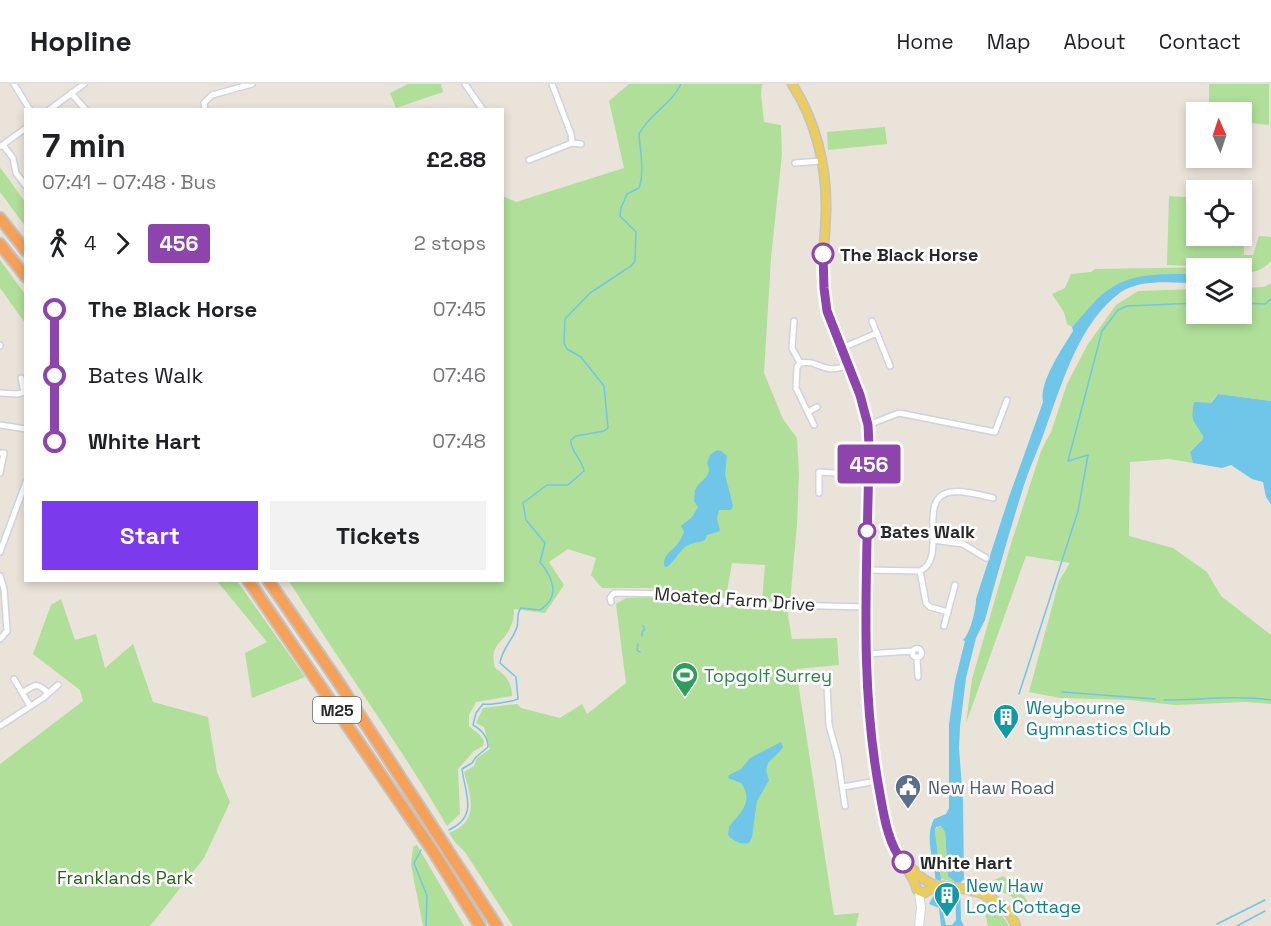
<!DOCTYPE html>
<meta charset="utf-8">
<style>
body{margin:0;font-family:"Space Grotesk",sans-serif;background:#f2f2f2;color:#202124;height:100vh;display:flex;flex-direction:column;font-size:22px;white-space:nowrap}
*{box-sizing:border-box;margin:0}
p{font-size:20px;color:#757577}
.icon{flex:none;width:33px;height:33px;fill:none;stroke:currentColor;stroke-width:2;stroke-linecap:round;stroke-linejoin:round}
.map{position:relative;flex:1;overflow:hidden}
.panel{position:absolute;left:24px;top:24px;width:480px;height:474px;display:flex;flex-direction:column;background:#fff;border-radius:0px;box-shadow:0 3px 9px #0003}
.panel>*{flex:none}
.badge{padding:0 12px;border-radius:4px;font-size:21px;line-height:39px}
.needle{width:39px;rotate:357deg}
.controls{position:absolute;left:1186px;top:18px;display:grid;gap:12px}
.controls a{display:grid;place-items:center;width:66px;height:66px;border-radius:0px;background:#fff;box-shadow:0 3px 9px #0003;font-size:30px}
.map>.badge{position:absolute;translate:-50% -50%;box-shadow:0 0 0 3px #fff}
.legs{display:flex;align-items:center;gap:9px;height:66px;padding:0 18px;font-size:20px}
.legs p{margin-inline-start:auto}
.head{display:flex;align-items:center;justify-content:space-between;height:102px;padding:0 18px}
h1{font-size:33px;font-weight:800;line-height:45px}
.cta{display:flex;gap:12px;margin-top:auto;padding:12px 18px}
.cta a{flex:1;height:69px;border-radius:0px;background:#7c3aed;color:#fff;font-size:24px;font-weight:800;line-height:69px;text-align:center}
.cta a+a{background:#f2f2f2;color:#202124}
ul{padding:0 18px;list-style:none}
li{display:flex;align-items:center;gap:21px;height:66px;font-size:22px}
li i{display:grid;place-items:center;width:9px;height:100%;margin:0 8px;background:currentColor}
li i::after{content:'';width:15px;height:15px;margin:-8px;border:4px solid;border-radius:50%;background:#fff}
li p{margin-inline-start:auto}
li:first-child i{background:linear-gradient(#0000 50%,currentColor 0)}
li:last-child i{background:linear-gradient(currentColor 50%,#0000 0)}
header{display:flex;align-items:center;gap:36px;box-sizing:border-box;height:84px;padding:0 30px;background:#fff;border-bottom:2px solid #e0e0e0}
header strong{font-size:28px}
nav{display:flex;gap:33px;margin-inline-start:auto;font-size:21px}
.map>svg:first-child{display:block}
.green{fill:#afdf98}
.water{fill:#70c6e8;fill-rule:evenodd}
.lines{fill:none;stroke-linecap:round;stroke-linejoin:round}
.stream{stroke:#70c6e8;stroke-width:1.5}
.street-casing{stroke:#cfd2e0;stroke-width:8}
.secondary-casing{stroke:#cfd2e0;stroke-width:10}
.primary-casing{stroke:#c3c3c3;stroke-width:11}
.highway-casing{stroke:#c3c3c3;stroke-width:14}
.street{stroke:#fff;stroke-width:5}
.secondary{stroke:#fff;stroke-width:8}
.primary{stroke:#eacc5f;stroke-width:8}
.highway{stroke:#f6a058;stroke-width:10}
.line-1-casing{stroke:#fff;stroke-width:14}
.line-1{stroke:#8e44ad;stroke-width:9}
.stop-1-dot{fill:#fff;stroke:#8e44ad;stroke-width:3}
.labels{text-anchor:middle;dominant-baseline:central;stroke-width:5;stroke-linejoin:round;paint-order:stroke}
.shield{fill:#fff;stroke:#686868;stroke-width:1.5}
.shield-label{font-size:16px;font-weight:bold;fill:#282828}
.stop-label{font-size:18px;font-weight:bold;fill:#282828;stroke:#fff;text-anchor:start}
.street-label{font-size:18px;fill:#282828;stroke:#fff}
.leisure-label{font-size:18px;fill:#27864d;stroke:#fff;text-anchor:start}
.culture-label{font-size:18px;fill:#0d838f;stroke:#fff;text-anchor:start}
.service-label{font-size:18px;fill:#4e5e75;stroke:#fff;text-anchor:start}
.park-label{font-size:18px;fill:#29601c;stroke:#fff}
</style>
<header>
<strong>Hopline</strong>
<nav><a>Home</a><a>Map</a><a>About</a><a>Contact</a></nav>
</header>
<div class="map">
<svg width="1271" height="842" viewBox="0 0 1271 842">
<rect width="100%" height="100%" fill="#eae3da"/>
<path class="green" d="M408 0H441L443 8 396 24 390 9Z
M629 0H762L761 10 764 38 781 41 782 70 771 174 764 289 783 335 797 354 799 389 797 440 790 518 762 517 765 481 732 479 726 513 648 504H602L591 491 596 474 568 465 549 478 564 501 545 529 514 525C514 532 513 538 510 544 502 561 489 560 495 584 506 591 512 599 512 612L476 618 469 631V642L480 651 484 657 483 662 474 667 458 685 460 730 447 742C398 658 340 579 289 497L502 496 503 112 516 118 624 84 609 17Z
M1209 0H1269V41L1242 38V28H1209Z
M885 43 887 60 828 66 827 48Z
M0 83 25 118V142L0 108Z
M1169 112 1197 114V152H1242L1243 116 1244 171H1253L1259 152 1271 153V177C1263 186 1254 189 1242 189V184H1197V190C1169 190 1128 190 1105 208 1092 218 1084 232 1072 243L1067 240 1064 228 1052 210 1065 204 1071 190 1091 188 1095 185 1216 183 1167 181Z
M0 176 25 210V239L0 204Z
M1271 199V317L1218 310C1207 319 1202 342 1203 355L1190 368 1193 379 1169 375 1130 378 1129 452 1173 464 1207 488 1221 512 1271 551V620L1246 618 1175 621 1130 616 1060 614 1029 608 1059 497 1070 479 1026 472 966 639 972 595 1011 460 1041 367 1051 348 1067 300 1088 260 1116 221 1138 207 1197 205V230H1242V204L1264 203Z
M217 497H237L305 593 252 614 245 569 267 558Z
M653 513 755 525H787L792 555 837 554 839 581 796 585 834 831 859 829 856 842H513L465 768 455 758 449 749C480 737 471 713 464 688L474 682 477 674 490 665 484 643 476 639 483 624 517 620 521 624 560 634 582 620 587 630 626 599 616 520 626 514Z
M61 515 75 556 96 550 105 584 133 560 153 618 208 633 217 688 230 718 204 774 150 842H0V680L83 617 80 606 33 570 51 521Z
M938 742 944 743 945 748 948 792 955 798 941 795 935 747Z
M417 761 464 842H423L411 781 413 763Z
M1003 792C1014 800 1022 806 1028 819L1026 826 1024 827 1011 812 995 805 992 797Z
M982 816 995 821 1009 842H988Z"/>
<path class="water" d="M1197 190V199C1174 199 1142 194 1121 208 1079 238 1062 300 1045 346 1039 364 1030 382 1024 401 1010 446 997 491 985 536L976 554 966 594 960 643 959 664 963 716 964 795 960 799 961 836 964 842H941L939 824 929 820C931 816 934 812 935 807 939 784 922 758 934 735L946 730 949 724V640L955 597 965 557 963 556C970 550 976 526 976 515L1009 413 1043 318C1039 298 1062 265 1073 247L1072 243C1081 234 1088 224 1097 215 1125 187 1160 190 1197 190ZM941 742 945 748 948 792 955 798 956 836 952 841H946L942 824 945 815 939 807 941 795 935 747 936 743Z
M1218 310 1271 317V420L1266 413 1263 398 1252 395 1231 381 1222 384 1193 379 1190 368 1203 355V352C1194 335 1190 340 1194 318L1211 319Z
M717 366 721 367 727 372 725 390 733 422 731 426H719L717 434 720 447 707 451 705 456C698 459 692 458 685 463 678 469 674 478 667 483L664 482C663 469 673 467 679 458 681 455 682 452 684 448L681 442 692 433 698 423 694 417C694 416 695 408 695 406 700 395 714 393 707 379L710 371Z
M781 658 783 663C774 677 761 676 769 696L757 717 752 753 749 759C741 761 733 757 728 751L729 743C739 729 755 719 741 699L728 694 729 691 741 685 750 674Z"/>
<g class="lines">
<path class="stream" d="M1242 219 1265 220 1271 215
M642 552V548L645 545 643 542
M638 560 637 566 640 568
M1062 608 1155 615
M1019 610 1078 427 1088 371 1068 377 1102 247 1118 226 1127 222 1197 219
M1164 616C1200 616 1235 611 1271 616
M449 746C479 732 465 710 462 685L472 679 476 673 488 663C488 652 482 646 473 641L476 629 483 620C490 621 511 618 518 615L516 593 500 579C502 564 513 556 517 543 519 535 516 530 521 524L540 526C561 513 553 494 540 478L545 459 526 436 523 419 547 401H568L584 387C582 375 570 367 571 356L576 352 604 347 608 344 604 302 581 273 567 265 564 259 565 235 590 209 631 182 635 177 636 148 620 132 621 124 627 110 639 104C645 86 640 68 639 50 650 29 671 21 681 0
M421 766 414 779 427 812 426 842
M1217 840 1265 816
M1237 842 1265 827"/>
<g class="street-casing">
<path id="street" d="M14 0 30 26
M465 0 483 26
M552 0 571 50 572 59
M71 9 86 26
M49 26 84 0
M205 26 204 19 212 11 252 0
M3 61 13 74 16 89 26 102
M1 62 26 44
M529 76 572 59 581 60
M795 79 821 77
M794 237 792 264 800 279
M872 237 890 282
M0 262V261
M842 264 877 249
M21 294 24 308
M0 309 17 310 26 308
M808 328 817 323
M0 341 26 345
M814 341 796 304 797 283 800 279C821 275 820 292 849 281
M868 341 899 329 995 348 1007 316
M0 389 4 369H1
M819 409V388L869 391
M933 456 963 460 986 474
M0 468 26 398
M867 486 920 487C949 474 915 413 951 408 965 406 980 411 993 414
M920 487 926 519 930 523 948 528
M0 492 4 505 7 547 0 555
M611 518 610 514 614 509 671 510 746 520 866 523
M944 542 955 501
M912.5 569a4.5 4.5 0 1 1 9 0a4.5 4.5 0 1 1-9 0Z
M866 570 913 567
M917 573 918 593
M14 595 30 622
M827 602 829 641 838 674 845 722
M22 609C35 601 36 597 48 609
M0 642 43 614 58 601
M843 703 877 697"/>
</g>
<g class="secondary-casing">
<path id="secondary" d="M919 808 921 824 919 842"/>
</g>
<g class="primary-casing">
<path id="primary" d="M792 0C816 37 827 83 826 127 825 159 820 191 826 223 829 236 836 249 841 261 854 293 868 327 869 362 867 479 857 599 880 714 884 732 888 750 896 767 902 781 914 791 917 806L924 809 929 806 944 802
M907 782C916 785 920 795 929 798 935 802 944 802 952 803 979 806 1006 815 1016 842"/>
</g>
<g class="highway-casing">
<path id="highway" d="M0 134 26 167
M0 160 26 193
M248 496 433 767 480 842
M268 496 337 596 497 842"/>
</g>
<use href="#street" class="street"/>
<use href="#secondary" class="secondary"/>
<use href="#primary" class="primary"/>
<use href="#highway" class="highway"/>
</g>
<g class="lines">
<g class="line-1-casing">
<path id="line-1" d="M823 170 824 204 827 227 860 311 868 341 869 362C868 478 858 595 880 710 884 732 888 760 903 778"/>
</g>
<use href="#line-1" class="line-1"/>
</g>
<defs>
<g id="stadium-pin" transform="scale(1.35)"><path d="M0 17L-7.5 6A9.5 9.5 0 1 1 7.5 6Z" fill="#2e9e5b" stroke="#fff"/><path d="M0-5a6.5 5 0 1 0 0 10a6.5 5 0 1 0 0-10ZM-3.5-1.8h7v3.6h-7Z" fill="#fff"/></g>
<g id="building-pin" transform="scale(1.35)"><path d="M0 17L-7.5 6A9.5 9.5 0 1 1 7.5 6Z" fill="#0f9aa8" stroke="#fff"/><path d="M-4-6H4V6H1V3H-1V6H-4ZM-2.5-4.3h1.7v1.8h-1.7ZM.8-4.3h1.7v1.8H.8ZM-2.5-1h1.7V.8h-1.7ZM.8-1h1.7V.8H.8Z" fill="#fff"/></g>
<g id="civic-pin" transform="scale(1.35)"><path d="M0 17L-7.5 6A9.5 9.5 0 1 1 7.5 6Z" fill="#5c6f8a" stroke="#fff"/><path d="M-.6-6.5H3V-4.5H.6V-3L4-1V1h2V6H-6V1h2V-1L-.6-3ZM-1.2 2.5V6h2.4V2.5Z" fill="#fff"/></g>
</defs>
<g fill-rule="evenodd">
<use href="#stadium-pin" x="685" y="591"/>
<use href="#building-pin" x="1006" y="633"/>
<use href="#civic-pin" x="908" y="703"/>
<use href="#building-pin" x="947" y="811"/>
</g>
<g class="stop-1-dot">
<circle cx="823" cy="170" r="10"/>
<circle cx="867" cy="447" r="8"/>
<circle cx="903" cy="778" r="10"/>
</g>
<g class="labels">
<rect class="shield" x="313" y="613" width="48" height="26" rx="4.5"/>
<g class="shield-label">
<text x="337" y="626">M25</text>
</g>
<g class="stop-label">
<text x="840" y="170">The Black Horse</text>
<text x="880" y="447">Bates Walk</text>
<text x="920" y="778">White Hart</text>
</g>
<g class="street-label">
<text transform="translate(735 515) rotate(4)">Moated Farm Drive</text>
</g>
<g class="leisure-label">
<text x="704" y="591">Topgolf Surrey</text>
</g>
<g class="culture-label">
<text x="1026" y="623">Weybourne<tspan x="1026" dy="21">Gymnastics Club</tspan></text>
<text x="966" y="801">New Haw<tspan x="966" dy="21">Lock Cottage</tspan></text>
</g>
<g class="service-label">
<text x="928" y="703">New Haw Road</text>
</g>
<g class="park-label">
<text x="125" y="793">Franklands Park</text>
</g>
</g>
</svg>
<div class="controls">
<a><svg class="needle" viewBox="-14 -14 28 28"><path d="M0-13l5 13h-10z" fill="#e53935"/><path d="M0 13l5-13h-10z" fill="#757577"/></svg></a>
<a><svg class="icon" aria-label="locate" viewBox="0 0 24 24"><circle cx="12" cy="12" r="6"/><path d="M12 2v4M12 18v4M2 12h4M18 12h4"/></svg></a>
<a><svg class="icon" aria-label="layers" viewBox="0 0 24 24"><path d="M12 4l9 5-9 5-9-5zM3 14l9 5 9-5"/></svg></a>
</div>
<b class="badge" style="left:869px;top:380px;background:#8e44ad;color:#fff">456</b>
<section class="panel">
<div class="head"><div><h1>7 min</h1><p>07:41 – 07:48 · Bus</p></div><b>£2.88</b></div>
<div class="legs"><svg class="icon" aria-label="walk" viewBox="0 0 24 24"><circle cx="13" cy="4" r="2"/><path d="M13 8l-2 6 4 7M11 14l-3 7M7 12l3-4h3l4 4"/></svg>4<svg class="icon" aria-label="forward" viewBox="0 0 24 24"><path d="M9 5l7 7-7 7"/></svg><b class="badge" style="background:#8e44ad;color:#fff">456</b><p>2 stops</p></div>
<ul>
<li><i style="color:#8e44ad"></i><b>The Black Horse</b><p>07:45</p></li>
<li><i style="color:#8e44ad"></i><span>Bates Walk</span><p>07:46</p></li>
<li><i style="color:#8e44ad"></i><b>White Hart</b><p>07:48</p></li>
</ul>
<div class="cta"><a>Start</a><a>Tickets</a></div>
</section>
</div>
